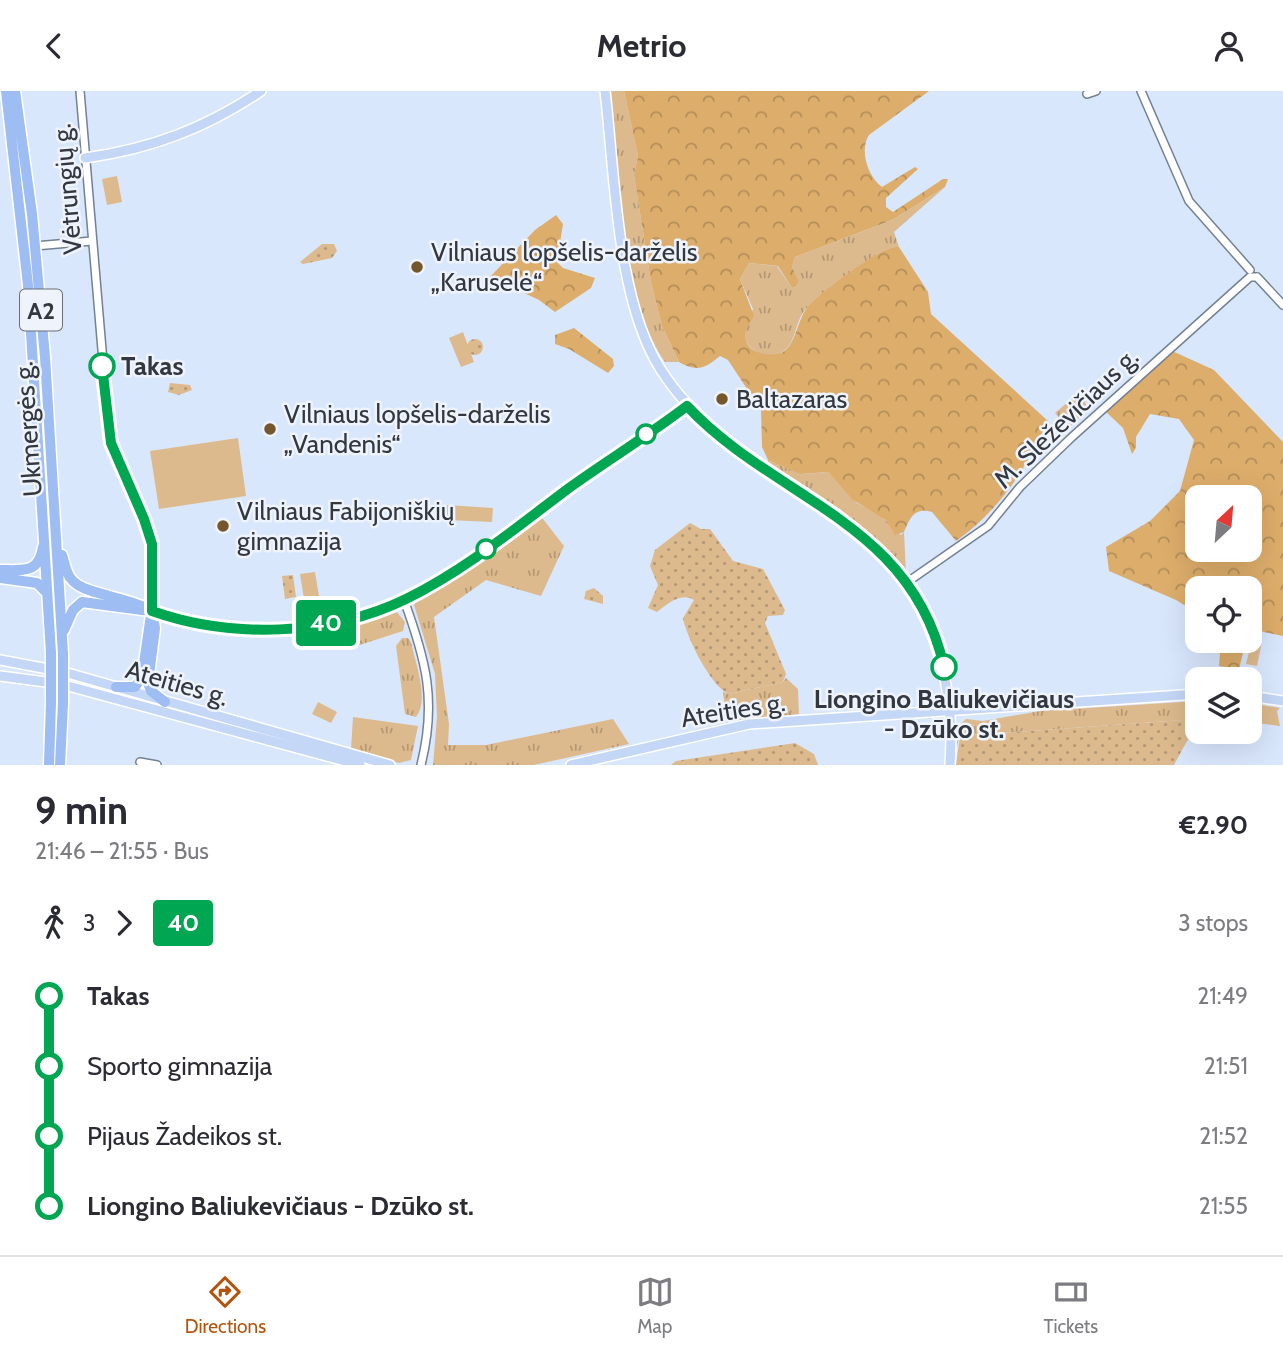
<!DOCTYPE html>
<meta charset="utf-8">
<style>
body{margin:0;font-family:Cabin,sans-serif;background:#f7f7f7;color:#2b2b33;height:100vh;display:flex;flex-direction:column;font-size:26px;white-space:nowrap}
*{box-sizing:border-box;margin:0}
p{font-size:23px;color:#7c7c81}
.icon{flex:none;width:38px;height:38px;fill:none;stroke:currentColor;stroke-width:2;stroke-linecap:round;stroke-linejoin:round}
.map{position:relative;height:674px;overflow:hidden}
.sheet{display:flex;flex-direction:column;background:#fff;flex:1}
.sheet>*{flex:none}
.badge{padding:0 14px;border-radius:5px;font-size:24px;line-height:46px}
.needle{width:46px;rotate:26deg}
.tools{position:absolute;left:1185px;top:394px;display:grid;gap:14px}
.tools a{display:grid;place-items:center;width:77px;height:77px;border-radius:14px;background:#fff;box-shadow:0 7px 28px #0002;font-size:35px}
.map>.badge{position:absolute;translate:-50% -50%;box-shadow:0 0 0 4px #fff}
.legs{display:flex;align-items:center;gap:10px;height:77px;padding:0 35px;font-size:23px}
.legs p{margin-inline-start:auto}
.headline{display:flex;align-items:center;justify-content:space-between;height:119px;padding:0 35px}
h1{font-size:38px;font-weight:700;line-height:52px}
ul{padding:0 35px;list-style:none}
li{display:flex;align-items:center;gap:24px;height:70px;font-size:26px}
li i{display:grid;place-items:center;width:10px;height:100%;margin:0 9px;background:currentColor}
li i::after{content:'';width:18px;height:18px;margin:-9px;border:5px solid;border-radius:50%;background:#fff}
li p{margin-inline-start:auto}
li:first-child i{background:linear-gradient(#0000 50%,currentColor 0)}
li:last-child i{background:linear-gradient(currentColor 50%,#0000 0)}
header{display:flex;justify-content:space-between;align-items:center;height:91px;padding:0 35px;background:#fff;font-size:32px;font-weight:700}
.dock{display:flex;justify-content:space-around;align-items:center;height:98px;border-top:2px solid #e1e1e2;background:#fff;font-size:19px;color:#7c7c81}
.dock a{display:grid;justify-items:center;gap:4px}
.dock .active{color:#b45309}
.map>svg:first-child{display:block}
.grass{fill:url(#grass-tufts)}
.forest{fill:url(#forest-crowns);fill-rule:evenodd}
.park{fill:url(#park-dots)}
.pitch{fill:#ddba8d}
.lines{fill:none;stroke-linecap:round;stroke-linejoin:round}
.minor-casing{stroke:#748094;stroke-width:10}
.major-casing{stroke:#fff;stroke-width:12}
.highway-casing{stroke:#fff;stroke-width:13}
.minor{stroke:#fff;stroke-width:7}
.major{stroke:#c5d7f7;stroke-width:9}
.highway{stroke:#9ebdf2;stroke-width:10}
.highway-bridge-casing{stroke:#fff;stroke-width:13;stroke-linecap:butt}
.highway-bridge{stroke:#9ebdf2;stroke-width:10}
.line-1-casing{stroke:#fff;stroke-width:16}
.line-1{stroke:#00a651;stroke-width:10}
.poi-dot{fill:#75572c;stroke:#eef3fc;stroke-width:2.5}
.stop-1-dot{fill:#fff;stroke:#00a651;stroke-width:3.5}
.labels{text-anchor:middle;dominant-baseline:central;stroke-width:5;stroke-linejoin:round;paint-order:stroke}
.shield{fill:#eef3fc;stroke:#6b7078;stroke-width:2}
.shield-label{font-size:24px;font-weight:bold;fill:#333840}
.street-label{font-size:26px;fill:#333840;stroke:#eef3fc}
.poi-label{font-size:26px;fill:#333840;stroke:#eef3fc;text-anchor:start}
.stop-label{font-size:26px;font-weight:bold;fill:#333840;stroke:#eef3fc;text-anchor:start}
</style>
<header><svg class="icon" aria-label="back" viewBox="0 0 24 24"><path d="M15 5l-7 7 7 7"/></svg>Metrio<svg class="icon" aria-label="person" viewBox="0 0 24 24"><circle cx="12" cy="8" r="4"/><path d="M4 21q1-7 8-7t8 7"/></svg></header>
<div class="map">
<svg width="1283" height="674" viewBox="0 0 1283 674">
<defs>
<pattern id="grass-tufts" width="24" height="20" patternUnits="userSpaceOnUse" patternTransform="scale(1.75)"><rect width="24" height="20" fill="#ddba8d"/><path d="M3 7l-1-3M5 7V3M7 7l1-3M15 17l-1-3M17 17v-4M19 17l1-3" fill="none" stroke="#b49875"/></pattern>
<pattern id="forest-crowns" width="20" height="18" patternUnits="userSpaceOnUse" patternTransform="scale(1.75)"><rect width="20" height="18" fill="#ddad6b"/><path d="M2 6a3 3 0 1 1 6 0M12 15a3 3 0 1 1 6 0" fill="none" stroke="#b48e59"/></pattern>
<pattern id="park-dots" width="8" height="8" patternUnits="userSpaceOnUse" patternTransform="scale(1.75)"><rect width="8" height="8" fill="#ddba8d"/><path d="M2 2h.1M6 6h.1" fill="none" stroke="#b49875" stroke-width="1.8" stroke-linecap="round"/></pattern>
</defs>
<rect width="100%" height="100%" fill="#d9e7fd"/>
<path class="grass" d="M611 0H624L638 65 634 84 651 191 662 235 679 271H665C620 206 619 79 611 0Z
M945 96 894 141 899 156C884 152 814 206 804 220 796 231 795 250 786 258 774 270 752 263 745 249 741 241 750 226 753 218L740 188 749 172 777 175 792 197 796 196 799 190 792 176 795 166 892 129Z
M1076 304 1080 309 1083 307 1088 318 1069 337 1055 322Z
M768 369 801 383 828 381 857 412 880 424 901 444 904 441 906 482 858 434 767 373Z
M540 424 564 455 541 505 486 489 434 526 449 633 448 654H486L613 628 629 653 534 674H433L437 626 435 583 414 514 419 506Z
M396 520 405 531 403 540 347 558 339 536Z
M402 547H408L411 551C415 571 430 609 416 626L405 623 396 555Z
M786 587 798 598 799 623 727 631 723 601 729 603 783 591Z
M1062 602 1058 605 965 611 967 608Z
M1197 610V628L960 645 956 659 957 636 966 628 983 630 1040 620Z
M1250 612 1280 617 1277 620 1280 635 1250 631Z
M353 626 418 635 411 669 399 672 351 658Z"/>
<path class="forest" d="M624 0H929L869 44C859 59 868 86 882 96L915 76 918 78 886 107V116L893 121 943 88H948L945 96 892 129 795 166 792 176 799 190 796 196 792 197 778 175 749 172 740 188 754 225C751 231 745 238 745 244 744 262 772 267 783 261 795 254 798 229 806 218 816 204 884 152 899 156L928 201 931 223 1048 330 1046 341 1040 344C1023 385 992 425 956 450L932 421C914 416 910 427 904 441L895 444 886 429 853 409 828 381 800 383 768 369 762 356 761 319 728 269 720 265C704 278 697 281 679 271L662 235 651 191 634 84 638 65Z
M556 124 563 133 557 171 563 177 595 187 591 197 555 221 539 209 490 186 535 139Z
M574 237 613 268 614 275 608 282 569 258 555 253V244Z
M1170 259 1214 279 1283 351V545L1250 538V497H1197V522L1176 509 1109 480 1106 456 1150 430 1180 400 1194 349 1179 328 1150 323 1136 346V357L1132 363 1123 337 1104 319ZM1197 406H1250V458H1197Z
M1221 550H1246L1239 578 1219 575Z"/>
<path class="park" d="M322 153H334L337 160 332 167 303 173 300 171Z
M467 256a8 8 0 1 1 16 0a8 8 0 1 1-16 0Z
M170 292 190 294 192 299 179 304 168 301Z
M690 432 701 438H710L733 470 763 478 785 519 783 524 768 525 765 532 786 583 783 591 729 603C711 596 686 545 683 527L694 509C680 501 668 513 657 521L648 517 658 494 650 475 655 459Z
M293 484 296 506 285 508 282 485Z
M594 497 603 505V513L584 508 586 500Z
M1197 628V640L1204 641 1187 650 1174 674H956L960 645Z
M795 652 814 663 818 674H671L676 670Z"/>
<path class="pitch" d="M117 85 122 111 107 114 102 88Z
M463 241 474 271 461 276 449 247Z
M238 347 246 405 159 418 150 360Z
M447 414 493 417 492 431 447 429Z
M315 481 319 505 304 508 300 483Z
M1251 553 1261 555 1257 575 1246 573Z
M318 611 337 621 331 632 312 623Z"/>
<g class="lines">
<g class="minor-casing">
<path id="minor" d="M80 0 109 341C117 378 140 408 150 444 156 469 152 495 152 520 231 548 330 545 406 508 465 479 517 436 569 397 608 369 649 344 687 315
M1141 0 1189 110 1250 179
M1087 3 1096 0
M35 155 92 150
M1257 186 1283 214
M906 492 988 435 1020 396 1072 346 1250 186H1257
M404 509C426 569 437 610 421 674
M140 671 157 674"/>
</g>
<g class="major-casing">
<path id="major" d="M605 0C615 83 616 209 661 279 705 348 775 379 839 425 922 485 957 574 950 674
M85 67C151 58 206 37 261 0
M0 569 64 581 390 674
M0 585 61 593 360 674
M1250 605 1283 610
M571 674 749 633 1197 603"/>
</g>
<g class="highway-casing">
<path id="highway" d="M6 0 28 194 51 562
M15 0 32 123 45 266 63 563
M62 464C65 473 66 484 73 490 86 504 130 506 152 520L155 537 148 592 151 600 165 611
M0 479C23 479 39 483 43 456
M0 487 37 492 47 502
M64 539 73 519 82 511 150 520
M116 596H135L142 586 151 524
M49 674 51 611
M60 674 63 612"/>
</g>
<use href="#minor" class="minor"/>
<use href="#major" class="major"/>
<use href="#highway" class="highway"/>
<g class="highway-bridge-casing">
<path id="highway-bridge" d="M63 563V612
M51 611V562"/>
</g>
<use href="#highway-bridge" class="highway-bridge"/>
</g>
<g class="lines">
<g class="line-1-casing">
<path id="line-1" d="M102 275 111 352 144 428 152 453V520C231 548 330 545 406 508 465 479 517 436 569 397 608 369 649 344 687 315 775 409 912 430 944 576"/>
</g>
<use href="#line-1" class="line-1"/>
</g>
<g class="poi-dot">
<circle cx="417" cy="176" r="7"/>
<circle cx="722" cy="308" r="7"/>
<circle cx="270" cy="338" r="7"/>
<circle cx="223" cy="435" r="7"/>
</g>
<g class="stop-1-dot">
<circle cx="102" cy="275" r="12"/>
<circle cx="646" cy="343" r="9"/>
<circle cx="486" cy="458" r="9"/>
<circle cx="944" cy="576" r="12"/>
</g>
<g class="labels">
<rect class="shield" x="20" y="198.5" width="42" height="41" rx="5"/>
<g class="shield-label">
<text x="41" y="219">A2</text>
</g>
<g class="street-label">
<text transform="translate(67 98) rotate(-95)">Vėtrungių g.</text>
<text transform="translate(1066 327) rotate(-44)">M. Sleževičiaus g.</text>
<text transform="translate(28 338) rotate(-94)">Ukmergės g.</text>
<text transform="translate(177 592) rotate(16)">Ateities g.</text>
<text transform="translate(733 619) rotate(-9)">Ateities g.</text>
</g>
<g class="poi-label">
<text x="431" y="161">Vilniaus lopšelis-darželis<tspan x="431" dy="30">„Karuselė“</tspan></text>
<text x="736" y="308">Baltazaras</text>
<text x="284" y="323">Vilniaus lopšelis-darželis<tspan x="284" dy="30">„Vandenis“</tspan></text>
<text x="237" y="420">Vilniaus Fabijoniškių<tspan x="237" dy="30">gimnazija</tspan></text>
</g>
<g class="stop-label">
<text x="121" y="275">Takas</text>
<text x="944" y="608" text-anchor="middle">Liongino Baliukevičiaus<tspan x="944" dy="30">- Dzūko st.</tspan></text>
</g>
</g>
</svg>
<div class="tools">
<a><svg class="needle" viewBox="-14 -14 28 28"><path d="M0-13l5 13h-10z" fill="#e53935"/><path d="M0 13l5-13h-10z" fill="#7c7c81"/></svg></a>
<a><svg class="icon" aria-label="locate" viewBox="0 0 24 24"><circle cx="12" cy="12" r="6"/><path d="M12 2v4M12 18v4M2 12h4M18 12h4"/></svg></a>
<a><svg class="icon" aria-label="layers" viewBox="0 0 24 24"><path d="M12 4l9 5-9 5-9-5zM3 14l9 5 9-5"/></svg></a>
</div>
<b class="badge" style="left:326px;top:532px;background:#00a651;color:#fff">40</b>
</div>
<section class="sheet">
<div class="headline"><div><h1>9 min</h1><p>21:46 – 21:55 · Bus</p></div><b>€2.90</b></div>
<div class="legs"><svg class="icon" aria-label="walk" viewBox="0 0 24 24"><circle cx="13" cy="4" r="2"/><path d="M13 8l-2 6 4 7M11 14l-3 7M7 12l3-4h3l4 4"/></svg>3<svg class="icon" aria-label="forward" viewBox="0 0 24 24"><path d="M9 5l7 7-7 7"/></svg><b class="badge" style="background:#00a651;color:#fff">40</b><p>3 stops</p></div>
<ul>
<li><i style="color:#00a651"></i><b>Takas</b><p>21:49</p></li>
<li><i style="color:#00a651"></i><span>Sporto gimnazija</span><p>21:51</p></li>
<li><i style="color:#00a651"></i><span>Pijaus Žadeikos st.</span><p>21:52</p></li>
<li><i style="color:#00a651"></i><b>Liongino Baliukevičiaus - Dzūko st.</b><p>21:55</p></li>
</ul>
</section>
<nav class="dock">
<a class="active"><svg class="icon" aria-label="directions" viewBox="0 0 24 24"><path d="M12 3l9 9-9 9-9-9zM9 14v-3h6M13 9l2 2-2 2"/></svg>Directions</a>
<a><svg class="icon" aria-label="map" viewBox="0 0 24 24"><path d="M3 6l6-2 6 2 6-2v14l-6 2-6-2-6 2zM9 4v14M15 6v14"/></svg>Map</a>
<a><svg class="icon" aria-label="tickets" viewBox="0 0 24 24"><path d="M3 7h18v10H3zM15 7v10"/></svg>Tickets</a>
</nav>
